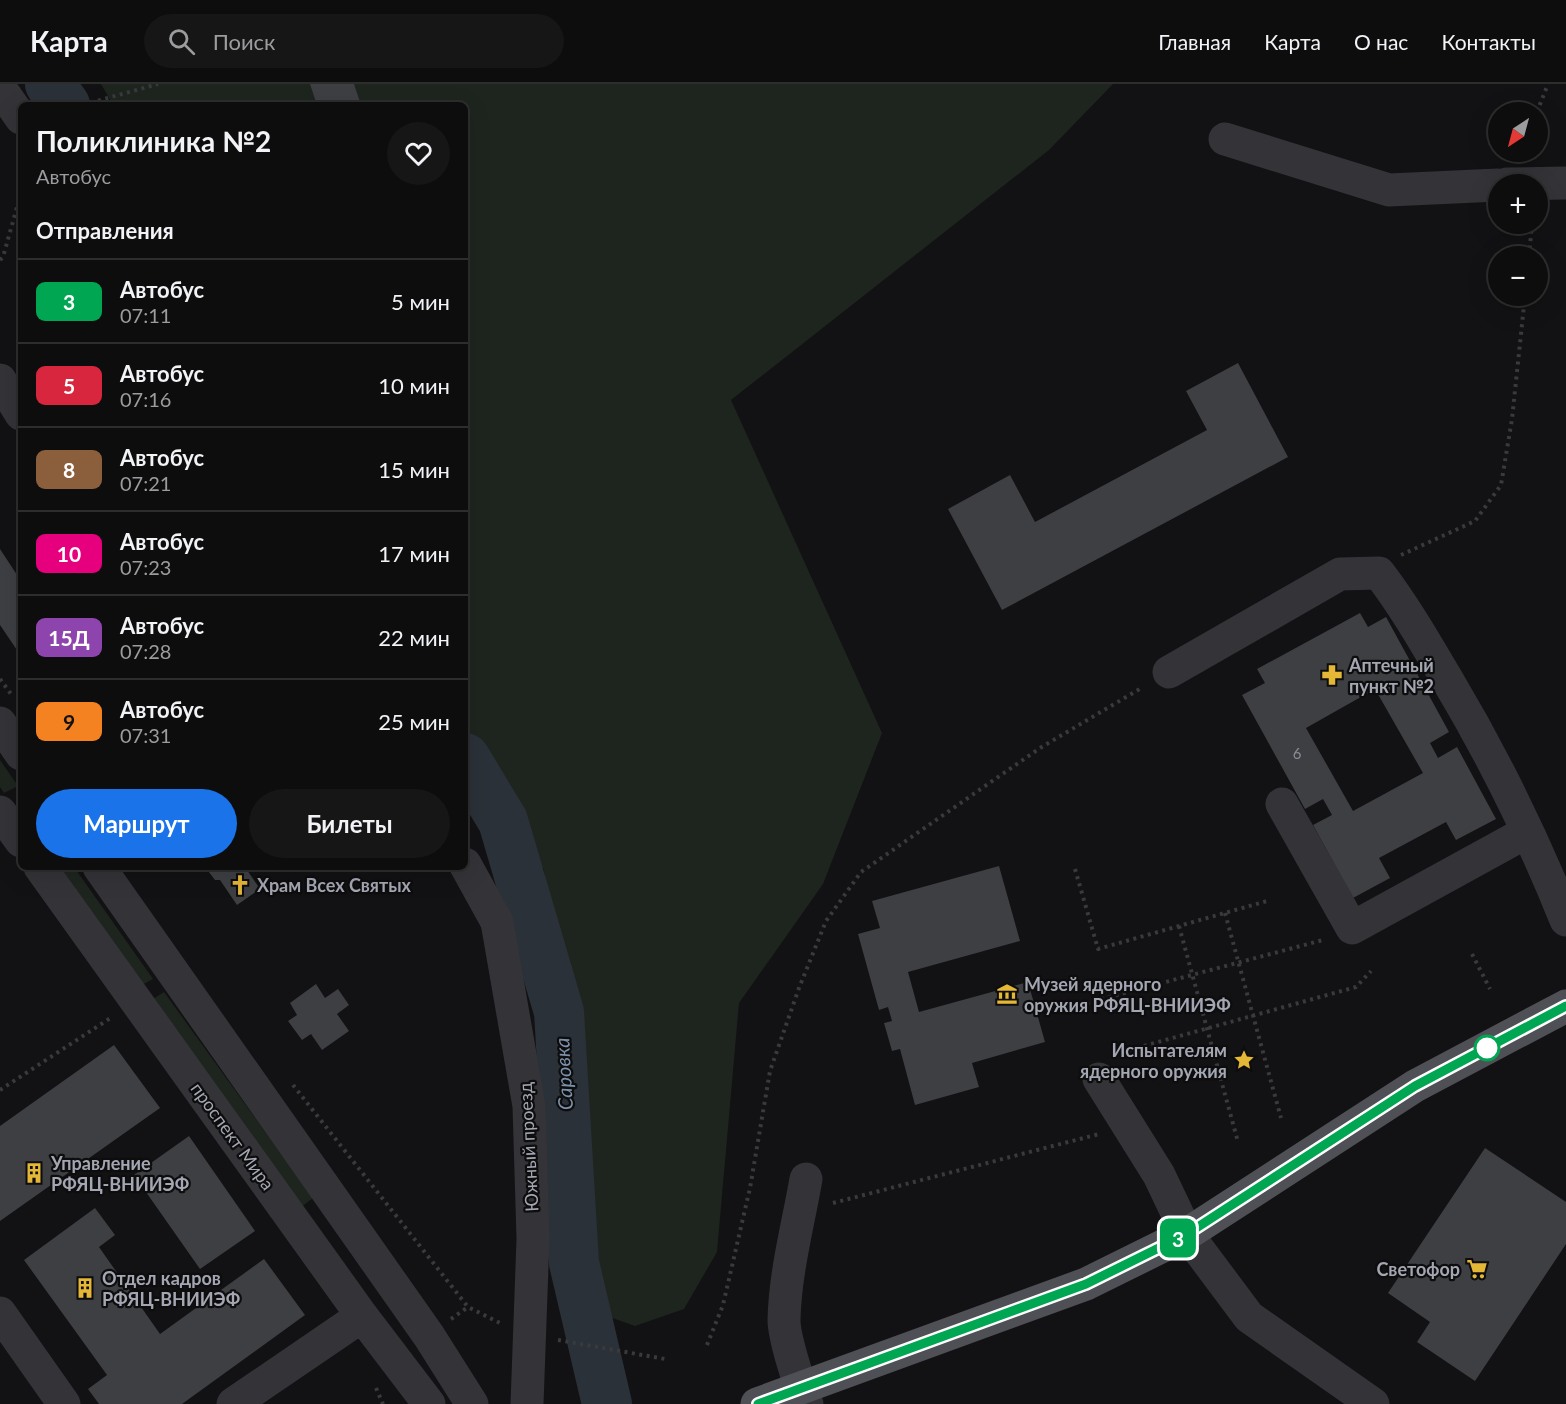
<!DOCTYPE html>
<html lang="ru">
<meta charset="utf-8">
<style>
body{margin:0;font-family:Lato,sans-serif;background:#171617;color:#f1f3f6;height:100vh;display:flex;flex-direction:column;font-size:22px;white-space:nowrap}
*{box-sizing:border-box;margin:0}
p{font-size:20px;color:#9b9c9e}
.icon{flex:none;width:33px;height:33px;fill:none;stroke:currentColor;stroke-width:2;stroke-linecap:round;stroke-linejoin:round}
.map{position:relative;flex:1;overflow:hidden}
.side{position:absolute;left:18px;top:18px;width:450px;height:768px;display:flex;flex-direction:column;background:#0e0d0e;border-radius:9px;box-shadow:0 6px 24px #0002,0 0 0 2px #2e2d2e}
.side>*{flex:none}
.badge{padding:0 12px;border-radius:9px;font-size:21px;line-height:39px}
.needle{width:39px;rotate:216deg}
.controls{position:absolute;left:1488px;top:18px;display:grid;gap:12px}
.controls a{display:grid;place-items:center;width:60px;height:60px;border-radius:50%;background:#0e0d0e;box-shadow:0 6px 24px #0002,0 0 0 2px #2e2d2e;font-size:30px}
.map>.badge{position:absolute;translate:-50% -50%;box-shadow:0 0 0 3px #fff}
h2{padding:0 18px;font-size:22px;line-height:54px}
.round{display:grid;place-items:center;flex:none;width:63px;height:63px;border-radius:32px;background:#171617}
.head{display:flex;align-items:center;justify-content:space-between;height:102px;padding:0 18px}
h1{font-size:28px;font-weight:700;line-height:45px}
.button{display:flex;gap:12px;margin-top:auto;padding:12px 18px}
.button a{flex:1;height:69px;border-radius:36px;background:#1a73e8;color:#fff;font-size:24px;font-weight:700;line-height:69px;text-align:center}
.button a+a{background:#171617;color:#f1f3f6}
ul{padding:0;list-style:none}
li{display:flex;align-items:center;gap:18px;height:84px;padding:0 18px;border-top:2px solid #2e2d2e}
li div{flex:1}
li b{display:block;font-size:22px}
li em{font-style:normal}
li .badge{min-width:66px;font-weight:700;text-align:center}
header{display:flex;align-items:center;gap:36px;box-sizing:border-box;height:84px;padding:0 30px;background:#0e0d0e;border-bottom:2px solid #2e2d2e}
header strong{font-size:28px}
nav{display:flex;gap:33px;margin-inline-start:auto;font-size:21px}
.search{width:420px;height:54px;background:#171617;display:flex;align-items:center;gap:15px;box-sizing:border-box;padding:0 21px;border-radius:33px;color:#9b9c9e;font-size:22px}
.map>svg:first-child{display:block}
.green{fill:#1e251f}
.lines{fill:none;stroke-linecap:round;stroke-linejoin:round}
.river{stroke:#2b3138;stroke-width:50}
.building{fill:#3e3f43;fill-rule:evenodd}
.path{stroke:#393a3e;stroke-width:4;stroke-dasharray:3 4.5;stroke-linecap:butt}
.minor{stroke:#333338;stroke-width:33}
.major{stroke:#4f5056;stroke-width:33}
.line-casing{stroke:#fff;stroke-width:14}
.line{stroke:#00a651;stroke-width:9}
.stop-dot{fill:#fff;stroke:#00a651;stroke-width:3}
.labels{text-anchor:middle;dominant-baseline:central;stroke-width:4.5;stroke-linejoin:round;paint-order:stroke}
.number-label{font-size:15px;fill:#8a8d97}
.poi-label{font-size:18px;font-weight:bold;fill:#a4a7b3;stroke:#0d0d0e;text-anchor:start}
.street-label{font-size:18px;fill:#a4a7b3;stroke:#0d0d0e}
.water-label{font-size:20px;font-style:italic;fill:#7c92ac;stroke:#0d0d0e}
</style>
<header>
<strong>Карта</strong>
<div class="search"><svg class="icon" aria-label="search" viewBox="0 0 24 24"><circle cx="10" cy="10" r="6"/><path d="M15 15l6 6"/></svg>Поиск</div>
<nav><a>Главная</a><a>Карта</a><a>О нас</a><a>Контакты</a></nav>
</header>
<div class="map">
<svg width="1566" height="1320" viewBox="0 0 1566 1320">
<rect width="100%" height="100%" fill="#121113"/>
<path class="green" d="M101 0H1113L1049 66 731 316 882 649 823 800 739 919 717 1168 684 1225 635 1242 584 1224 544 786 465 646V21H113Z
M0 676 18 702 4 709 0 703Z
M54 783H74L153 895 138 903Z
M164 908 313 1114 300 1124 150 917Z"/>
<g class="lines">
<path class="river" d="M50 0 65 21
M465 674 503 737 559 928 574 1179 607 1320"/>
</g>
<path class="building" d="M310 0H354L361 21H317Z
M1238 279 1288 373 1002 526 948 425 1010 391 1035 438 1207 346 1186 307Z
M0 465 21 497V572L0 541Z
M1360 529 1368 543 1386 533 1449 648 1430 659 1438 674 1457 663 1496 735 1456 756 1446 738 1379 774 1390 794 1353 814 1313 741 1332 731 1323 715 1305 725 1242 611 1265 599 1257 585ZM1375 605 1423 689 1353 727 1306 644Z
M999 782 1020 857 908 888 919 928 1028 898 1045 958 972 979 979 1003 915 1021 900 965 892 967 884 939 892 937 888 923 879 926 858 850 880 844 872 817Z
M205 783H245L260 805 237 821 220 796H215Z
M316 900 325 914 338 905 349 921 337 930 349 947 322 966 311 950 302 956 288 937 297 931 290 919Z
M114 961 160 1024 0 1137V1042Z
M189 1052 255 1147 200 1185 134 1091Z
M1485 1064 1566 1118V1160L1475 1297 1417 1258 1430 1238 1388 1209Z
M95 1124 115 1151 99 1163 160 1250 264 1175 305 1231 182 1320H99L88 1305 107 1291 24 1176Z"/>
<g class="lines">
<path class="path" d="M92 21 97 17 158 0
M1537 28 1548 0
M1529 172 1532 140
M0 176 3 173 21 109
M1401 471 1475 437 1501 401 1512 335 1525 212
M0 595 11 610
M1075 785 1098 865 1267 817
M1225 829 1281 1034
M1179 842 1238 1058
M1472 870 1490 905
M1072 923 1323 856
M1115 970 1356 903 1371 887
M293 1001 468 1223 500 1239
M0 1006 112 933
M833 1119 1099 1050
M451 1235 468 1223
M558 1256 665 1275
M707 1261 723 1221 750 1104 770 987 799 904 826 837 861 788 1040 664 1143 603
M376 1304 383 1320"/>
<path class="minor" d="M0 4 21 34
M1225 55 1389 106 1498 101
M1507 100 1566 99
M0 296 21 330
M1169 588 1340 490 1379 489C1405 523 1426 560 1448 597 1494 674 1533 754 1566 836
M0 639 21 670
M1282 720 1352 844 1527 748
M0 728 21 757
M465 780 497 838 529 1022 533 1155 527 1320
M40 783 362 1232 429 1320
M99 783 429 1252 472 1320
M1099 995 1159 1091 1187 1150 1249 1233 1373 1320
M806 1095C798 1141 785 1189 784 1236 784 1254 800 1303 807 1320
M0 1229 64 1320
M233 1320 362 1232"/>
<path class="major" d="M757 1320 1086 1200 1187 1150 1415 1002 1566 922"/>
</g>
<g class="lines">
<g class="line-casing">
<path id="line" d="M758 1320 1086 1200 1187 1150 1415 1002 1566 922"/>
</g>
<use href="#line" class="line"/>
</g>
<defs>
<g id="pharmacy-bare" transform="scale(1.62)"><path d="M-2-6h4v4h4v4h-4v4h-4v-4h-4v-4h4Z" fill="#e5b737" stroke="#0d0d0e" stroke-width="2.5" paint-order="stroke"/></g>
<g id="church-bare" transform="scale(1.62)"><path d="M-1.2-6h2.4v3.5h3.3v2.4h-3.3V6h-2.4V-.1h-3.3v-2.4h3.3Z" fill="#e5b737" stroke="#0d0d0e" stroke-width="2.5" paint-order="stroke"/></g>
<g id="museum-bare" transform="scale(1.62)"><path d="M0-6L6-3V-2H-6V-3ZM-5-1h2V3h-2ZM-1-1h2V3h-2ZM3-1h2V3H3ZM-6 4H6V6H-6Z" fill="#e5b737" stroke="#0d0d0e" stroke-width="2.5" paint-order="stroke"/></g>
<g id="sight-bare" transform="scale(1.62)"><path d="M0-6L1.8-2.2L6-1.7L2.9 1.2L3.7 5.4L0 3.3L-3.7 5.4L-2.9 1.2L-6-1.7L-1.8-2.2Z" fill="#e5b737" stroke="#0d0d0e" stroke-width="2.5" paint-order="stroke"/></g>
<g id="building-bare" transform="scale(1.62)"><path d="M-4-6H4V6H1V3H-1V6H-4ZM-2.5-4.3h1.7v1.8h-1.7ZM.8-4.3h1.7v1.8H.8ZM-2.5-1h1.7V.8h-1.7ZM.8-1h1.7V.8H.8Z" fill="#e5b737" stroke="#0d0d0e" stroke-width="2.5" paint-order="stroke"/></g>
<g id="supermarket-bare" transform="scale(1.62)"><path d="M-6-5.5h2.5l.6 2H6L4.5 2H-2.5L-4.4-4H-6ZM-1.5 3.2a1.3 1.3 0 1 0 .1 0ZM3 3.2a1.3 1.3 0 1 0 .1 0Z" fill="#e5b737" stroke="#0d0d0e" stroke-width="2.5" paint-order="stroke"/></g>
</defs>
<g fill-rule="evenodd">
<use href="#pharmacy-bare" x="1332" y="591"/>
<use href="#church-bare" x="240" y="801"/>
<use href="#museum-bare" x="1007" y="910"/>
<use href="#sight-bare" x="1244" y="976"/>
<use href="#building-bare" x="34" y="1089"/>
<use href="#supermarket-bare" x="1477" y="1185"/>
<use href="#building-bare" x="85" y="1204"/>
</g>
<circle class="stop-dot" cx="1487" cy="964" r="12"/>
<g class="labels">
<g class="number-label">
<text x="1297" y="669">6</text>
</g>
<g class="poi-label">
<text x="1349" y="581">Аптечный<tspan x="1349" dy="21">пункт №2</tspan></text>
<text x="257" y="801">Храм Всех Святых</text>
<text x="1024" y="900">Музей ядерного<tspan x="1024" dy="21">оружия РФЯЦ-ВНИИЭФ</tspan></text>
<text x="1227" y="966" text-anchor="end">Испытателям<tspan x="1227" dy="21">ядерного оружия</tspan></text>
<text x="51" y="1079">Управление<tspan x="51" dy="21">РФЯЦ-ВНИИЭФ</tspan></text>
<text x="1460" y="1185" text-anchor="end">Светофор</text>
<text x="102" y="1194">Отдел кадров<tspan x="102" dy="21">РФЯЦ-ВНИИЭФ</tspan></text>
</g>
<g class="street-label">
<text transform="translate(233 1052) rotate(54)">проспект Мира</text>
<text transform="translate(528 1063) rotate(-93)">Южный проезд</text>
</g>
<g class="water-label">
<text transform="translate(563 990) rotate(-93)">Саровка</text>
</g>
</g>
</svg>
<div class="controls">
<a><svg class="needle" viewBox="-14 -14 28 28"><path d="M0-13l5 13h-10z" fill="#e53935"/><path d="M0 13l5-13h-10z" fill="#9b9c9e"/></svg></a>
<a>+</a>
<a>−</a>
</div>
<b class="badge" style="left:1178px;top:1154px;background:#00a651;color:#fff">3</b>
<section class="side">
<div class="head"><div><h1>Поликлиника №2</h1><p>Автобус</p></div><a class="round"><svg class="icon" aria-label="heart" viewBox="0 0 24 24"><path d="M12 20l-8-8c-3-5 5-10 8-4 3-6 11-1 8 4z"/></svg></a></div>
<h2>Отправления</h2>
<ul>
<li><span class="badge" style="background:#00a651;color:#fff">3</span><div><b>Автобус</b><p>07:11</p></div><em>5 мин</em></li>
<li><span class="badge" style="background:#d7263d;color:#fff">5</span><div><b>Автобус</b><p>07:16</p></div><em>10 мин</em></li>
<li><span class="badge" style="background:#8b5e3c;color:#fff">8</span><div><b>Автобус</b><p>07:21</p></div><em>15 мин</em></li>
<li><span class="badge" style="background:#e6007e;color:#fff">10</span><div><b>Автобус</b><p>07:23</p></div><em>17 мин</em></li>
<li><span class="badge" style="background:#8e44ad;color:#fff">15Д</span><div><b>Автобус</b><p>07:28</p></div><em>22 мин</em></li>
<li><span class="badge" style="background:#f58220;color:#111">9</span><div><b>Автобус</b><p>07:31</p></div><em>25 мин</em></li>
</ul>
<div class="button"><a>Маршрут</a><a>Билеты</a></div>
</section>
</div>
